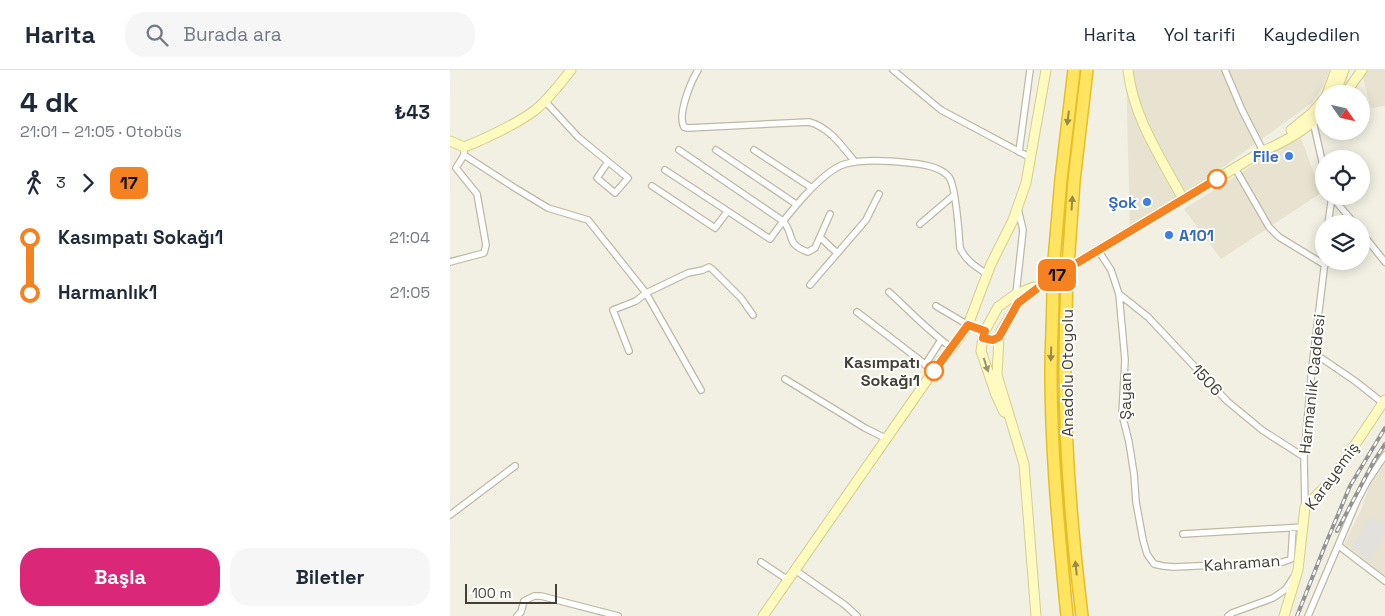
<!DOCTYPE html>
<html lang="tr">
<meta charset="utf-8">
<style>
body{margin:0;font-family:"Space Grotesk",sans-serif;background:#f6f6f7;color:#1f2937;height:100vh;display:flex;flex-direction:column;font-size:19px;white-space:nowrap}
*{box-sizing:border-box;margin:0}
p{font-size:16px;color:#747a83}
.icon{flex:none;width:28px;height:28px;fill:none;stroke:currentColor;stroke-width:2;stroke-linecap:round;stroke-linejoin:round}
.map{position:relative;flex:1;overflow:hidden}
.side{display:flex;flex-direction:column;background:#fff;width:450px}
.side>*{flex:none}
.badge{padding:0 10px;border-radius:8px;font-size:18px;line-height:32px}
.needle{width:32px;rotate:124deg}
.controls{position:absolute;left:865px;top:15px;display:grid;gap:10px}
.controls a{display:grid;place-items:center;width:55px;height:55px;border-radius:50%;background:#fff;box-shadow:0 2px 12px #0003;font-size:25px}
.scale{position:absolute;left:15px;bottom:12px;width:92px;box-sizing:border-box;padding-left:5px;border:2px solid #444033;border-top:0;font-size:14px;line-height:18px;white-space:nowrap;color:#444033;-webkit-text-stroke:4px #fff;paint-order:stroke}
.map>.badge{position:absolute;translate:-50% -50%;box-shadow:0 0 0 2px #fff}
.legs{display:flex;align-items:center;gap:8px;height:55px;padding:0 20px;font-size:16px}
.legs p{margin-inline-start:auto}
.summary{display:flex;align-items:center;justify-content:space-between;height:85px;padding:0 20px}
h1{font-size:28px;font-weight:700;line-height:38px}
.cta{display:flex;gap:10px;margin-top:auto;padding:10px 20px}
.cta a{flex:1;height:58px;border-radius:20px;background:#db2777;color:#fff;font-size:20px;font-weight:700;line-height:58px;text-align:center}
.cta a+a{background:#f6f6f7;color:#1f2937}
ul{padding:0 20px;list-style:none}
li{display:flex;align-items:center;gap:18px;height:55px;font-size:19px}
li i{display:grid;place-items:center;width:8px;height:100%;margin:0 6px;background:currentColor}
li i::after{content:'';width:12px;height:12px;margin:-6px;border:4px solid;border-radius:50%;background:#fff}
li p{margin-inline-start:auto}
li:first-child i{background:linear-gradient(#0000 50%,currentColor 0)}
li:last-child i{background:linear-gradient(currentColor 50%,#0000 0)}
header{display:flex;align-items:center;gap:30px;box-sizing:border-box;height:70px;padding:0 25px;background:#fff;border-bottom:1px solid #e0e1e3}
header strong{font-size:24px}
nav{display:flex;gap:28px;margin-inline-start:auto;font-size:18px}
.search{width:350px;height:45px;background:#f6f6f7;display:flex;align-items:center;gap:12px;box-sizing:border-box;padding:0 18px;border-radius:20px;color:#747a83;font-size:19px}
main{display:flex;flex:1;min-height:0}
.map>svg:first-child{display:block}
.residential{fill:#e7e3d0}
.parking{fill:#e2e1db}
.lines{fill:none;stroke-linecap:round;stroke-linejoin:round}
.street-casing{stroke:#beb9a5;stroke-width:8}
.secondary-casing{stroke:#d4ce8f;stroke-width:11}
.highway-casing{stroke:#e5be2a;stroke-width:14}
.street{stroke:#fff;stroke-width:5.5}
.secondary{stroke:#fffac0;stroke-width:9}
.highway{stroke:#ffe461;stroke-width:11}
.rail-casing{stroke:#939393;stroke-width:4}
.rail{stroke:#fff;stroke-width:2;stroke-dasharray:5.5;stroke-linecap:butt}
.highway-bridge-casing{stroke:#e5be2a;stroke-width:14;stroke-linecap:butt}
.highway-bridge{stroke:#ffe461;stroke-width:11}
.oneway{fill:#988a48}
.oneway2{fill:#989472}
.line-1-casing{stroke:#fff;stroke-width:11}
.line-1{stroke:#f58220;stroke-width:8}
.shop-dot{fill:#3f7fe0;stroke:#fff;stroke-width:2}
.stop-1-dot{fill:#fff;stroke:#f58220;stroke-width:2.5}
.labels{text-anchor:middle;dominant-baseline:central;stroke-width:4;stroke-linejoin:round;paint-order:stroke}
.shop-label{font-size:16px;font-weight:bold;fill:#366cbe;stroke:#fff;text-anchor:end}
.stop-label{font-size:16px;font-weight:bold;fill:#444033;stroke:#fff;text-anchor:end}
.street-label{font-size:16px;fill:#444033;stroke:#fff}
</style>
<header>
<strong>Harita</strong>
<div class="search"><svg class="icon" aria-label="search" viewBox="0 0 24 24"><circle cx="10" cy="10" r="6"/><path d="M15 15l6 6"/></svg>Burada ara</div>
<nav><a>Harita</a><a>Yol tarifi</a><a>Kaydedilen</a></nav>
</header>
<main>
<section class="side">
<div class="summary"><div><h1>4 dk</h1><p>21:01 – 21:05 · Otobüs</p></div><b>₺43</b></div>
<div class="legs"><svg class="icon" aria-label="walk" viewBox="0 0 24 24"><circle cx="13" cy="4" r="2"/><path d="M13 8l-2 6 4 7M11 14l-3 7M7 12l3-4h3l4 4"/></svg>3<svg class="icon" aria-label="forward" viewBox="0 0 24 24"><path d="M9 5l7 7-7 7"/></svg><b class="badge" style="background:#f58220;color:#111">17</b></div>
<ul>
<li><i style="color:#f58220"></i><b>Kasımpatı Sokağı1</b><p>21:04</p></li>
<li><i style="color:#f58220"></i><b>Harmanlık1</b><p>21:05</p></li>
</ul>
<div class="cta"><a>Başla</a><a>Biletler</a></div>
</section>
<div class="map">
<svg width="935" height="546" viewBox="0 0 935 546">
<rect width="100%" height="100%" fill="#f2f0e2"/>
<path class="residential" d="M676 0H880L873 16 862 33 680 164Z
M911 0H935V36L921 38Z
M850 65 871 123 771 189 734 139Z
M935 393V506L894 474 911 440 919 417Z"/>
<path class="parking" d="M920 447 935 452V464L920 491 902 478Z"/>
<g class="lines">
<g class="street-casing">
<path id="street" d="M248 0C241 11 227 45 234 57L238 58 359 52C379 57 392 76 405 92
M443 0 491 40 581 88
M775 0 792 40 813 81
M94 30 128 67 178 108 165 123 147 108 158 92
M863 51 874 100
M229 80 333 151C346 166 334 173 358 182L365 178 380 144
M266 80 346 134
M304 80 362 118
M569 82 580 0
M14 85 65 118 98 138 138 150 196 223 251 320
M785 98 819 157 829 167 875 195
M215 100 320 169C335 148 371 101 395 94 413 89 442 91 460 93 472 94 491 97 499 107 506 116 509 164 510 178 516 191 526 197 537 204
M202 116 265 158 277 142
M882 127 905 154
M470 154 504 125
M878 154 882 126
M911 162 935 192
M371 168 387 183
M648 180 661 200 669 224 675 290 672 344 679 372 684 404 686 432 693 470 697 484 704 494 713 496 724 497 833 492 841 489 843 458
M0 192 34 183 36 175 27 124 6 98 14 85V82
M360 215 416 150 429 124
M439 222C460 241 479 262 502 278
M566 224 573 160 568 139
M669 224 698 247 777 331 812 360 854 387
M486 236 518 255
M407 242 484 301
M179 281 163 240 186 231 196 223 238 203 253 200 259 197 262 199 291 228 303 245
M864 283 905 311 933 333
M475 295 491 270
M335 309 415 358 437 369
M855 437 854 387 862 298 875 191
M0 445 65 396
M733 464 854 457
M889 476 935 511
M311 492 338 510
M345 500 395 535 407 546
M67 546 71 542 74 531 84 526H91L168 546
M778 546 782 543 823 528 836 519 843 508
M858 546 907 431 917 412 935 385"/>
</g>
<g class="secondary-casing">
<path id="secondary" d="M678 0C683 47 711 88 733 129
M877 24 886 0
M885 24 894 0
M895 24 912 0
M841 60 862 43 874 29
M0 71 14 77C33 70 68 53 84 41 97 31 111 13 121 0
M554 342 546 325 531 281 533 268 537 257 548 237 566 224 584 217
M313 546 489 293 502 278 518 255 541 194 563 150 576 113 596 0
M586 546 574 394 547 305 549 267 551 261 568 233 597 211 813 81C834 72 859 59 874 40
M834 546 848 500 855 437 880 412 935 330"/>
</g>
<g class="highway-casing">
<path id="highway" d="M619 182 624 111 637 0
M604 190 611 109 624 0
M617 209C616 239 615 270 615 300 615 382 622 464 632 546
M603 218C603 246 601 274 601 302 601 383 609 465 617 546"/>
</g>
<use href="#street" class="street"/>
<use href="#secondary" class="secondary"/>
<use href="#highway" class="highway"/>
<g class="rail-casing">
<path id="rail" d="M887 461 924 391 935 374
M847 546 874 478 900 416 935 358"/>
</g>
<use href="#rail" class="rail"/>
<g class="highway-bridge-casing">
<path id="highway-bridge" d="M617 209 619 182
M603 218 604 190"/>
</g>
<use href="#highway-bridge" class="highway-bridge"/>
</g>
<defs><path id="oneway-solid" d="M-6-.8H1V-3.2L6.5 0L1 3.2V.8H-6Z" transform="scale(1.25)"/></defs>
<g class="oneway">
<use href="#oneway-solid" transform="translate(618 48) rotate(97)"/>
<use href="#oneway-solid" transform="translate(622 133) rotate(-86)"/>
<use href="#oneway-solid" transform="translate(601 284) rotate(92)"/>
<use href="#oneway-solid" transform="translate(626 498) rotate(-96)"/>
</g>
<use class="oneway2" href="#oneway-solid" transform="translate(536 295) rotate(72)"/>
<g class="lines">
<g class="line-1-casing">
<path id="line-1" d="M484 301 518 255 535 261 533 268 543 270 549 267 568 233 597 211 767 109"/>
</g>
<use href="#line-1" class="line-1"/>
</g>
<g class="shop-dot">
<circle cx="839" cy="86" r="5"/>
<circle cx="697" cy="132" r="5"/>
<circle cx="719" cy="165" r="5"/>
</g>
<g class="stop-1-dot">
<circle cx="767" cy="109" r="9"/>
<circle cx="484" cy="301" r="9"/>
</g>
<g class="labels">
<g class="shop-label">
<text x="829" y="86">File</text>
<text x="687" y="132">Şok</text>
<text x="729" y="165" text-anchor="start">A101</text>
</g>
<g class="stop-label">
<text x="470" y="292">Kasımpatı<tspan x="470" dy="18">Sokağı1</tspan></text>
</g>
<g class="street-label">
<text transform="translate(617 303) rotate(-90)">Anadolu Otoyolu</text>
<text transform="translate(757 310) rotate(47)">1506</text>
<text transform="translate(862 314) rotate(-84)">Harmanlık Caddesi</text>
<text transform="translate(675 326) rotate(-90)">Şayan</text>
<text transform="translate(882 406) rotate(-54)">Karayemiş</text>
<text transform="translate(792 493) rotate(-4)">Kahraman</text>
</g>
</g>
</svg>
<div class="controls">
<a><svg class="needle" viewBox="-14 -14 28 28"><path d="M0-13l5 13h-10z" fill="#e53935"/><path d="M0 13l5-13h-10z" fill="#747a83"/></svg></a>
<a><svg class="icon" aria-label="locate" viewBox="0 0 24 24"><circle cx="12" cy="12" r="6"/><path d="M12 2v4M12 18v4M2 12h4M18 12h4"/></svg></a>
<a><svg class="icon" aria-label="layers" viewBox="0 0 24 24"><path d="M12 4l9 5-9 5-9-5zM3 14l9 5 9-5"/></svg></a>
</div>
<div class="scale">100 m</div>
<b class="badge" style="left:607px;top:205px;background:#f58220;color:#111">17</b>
</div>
</main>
